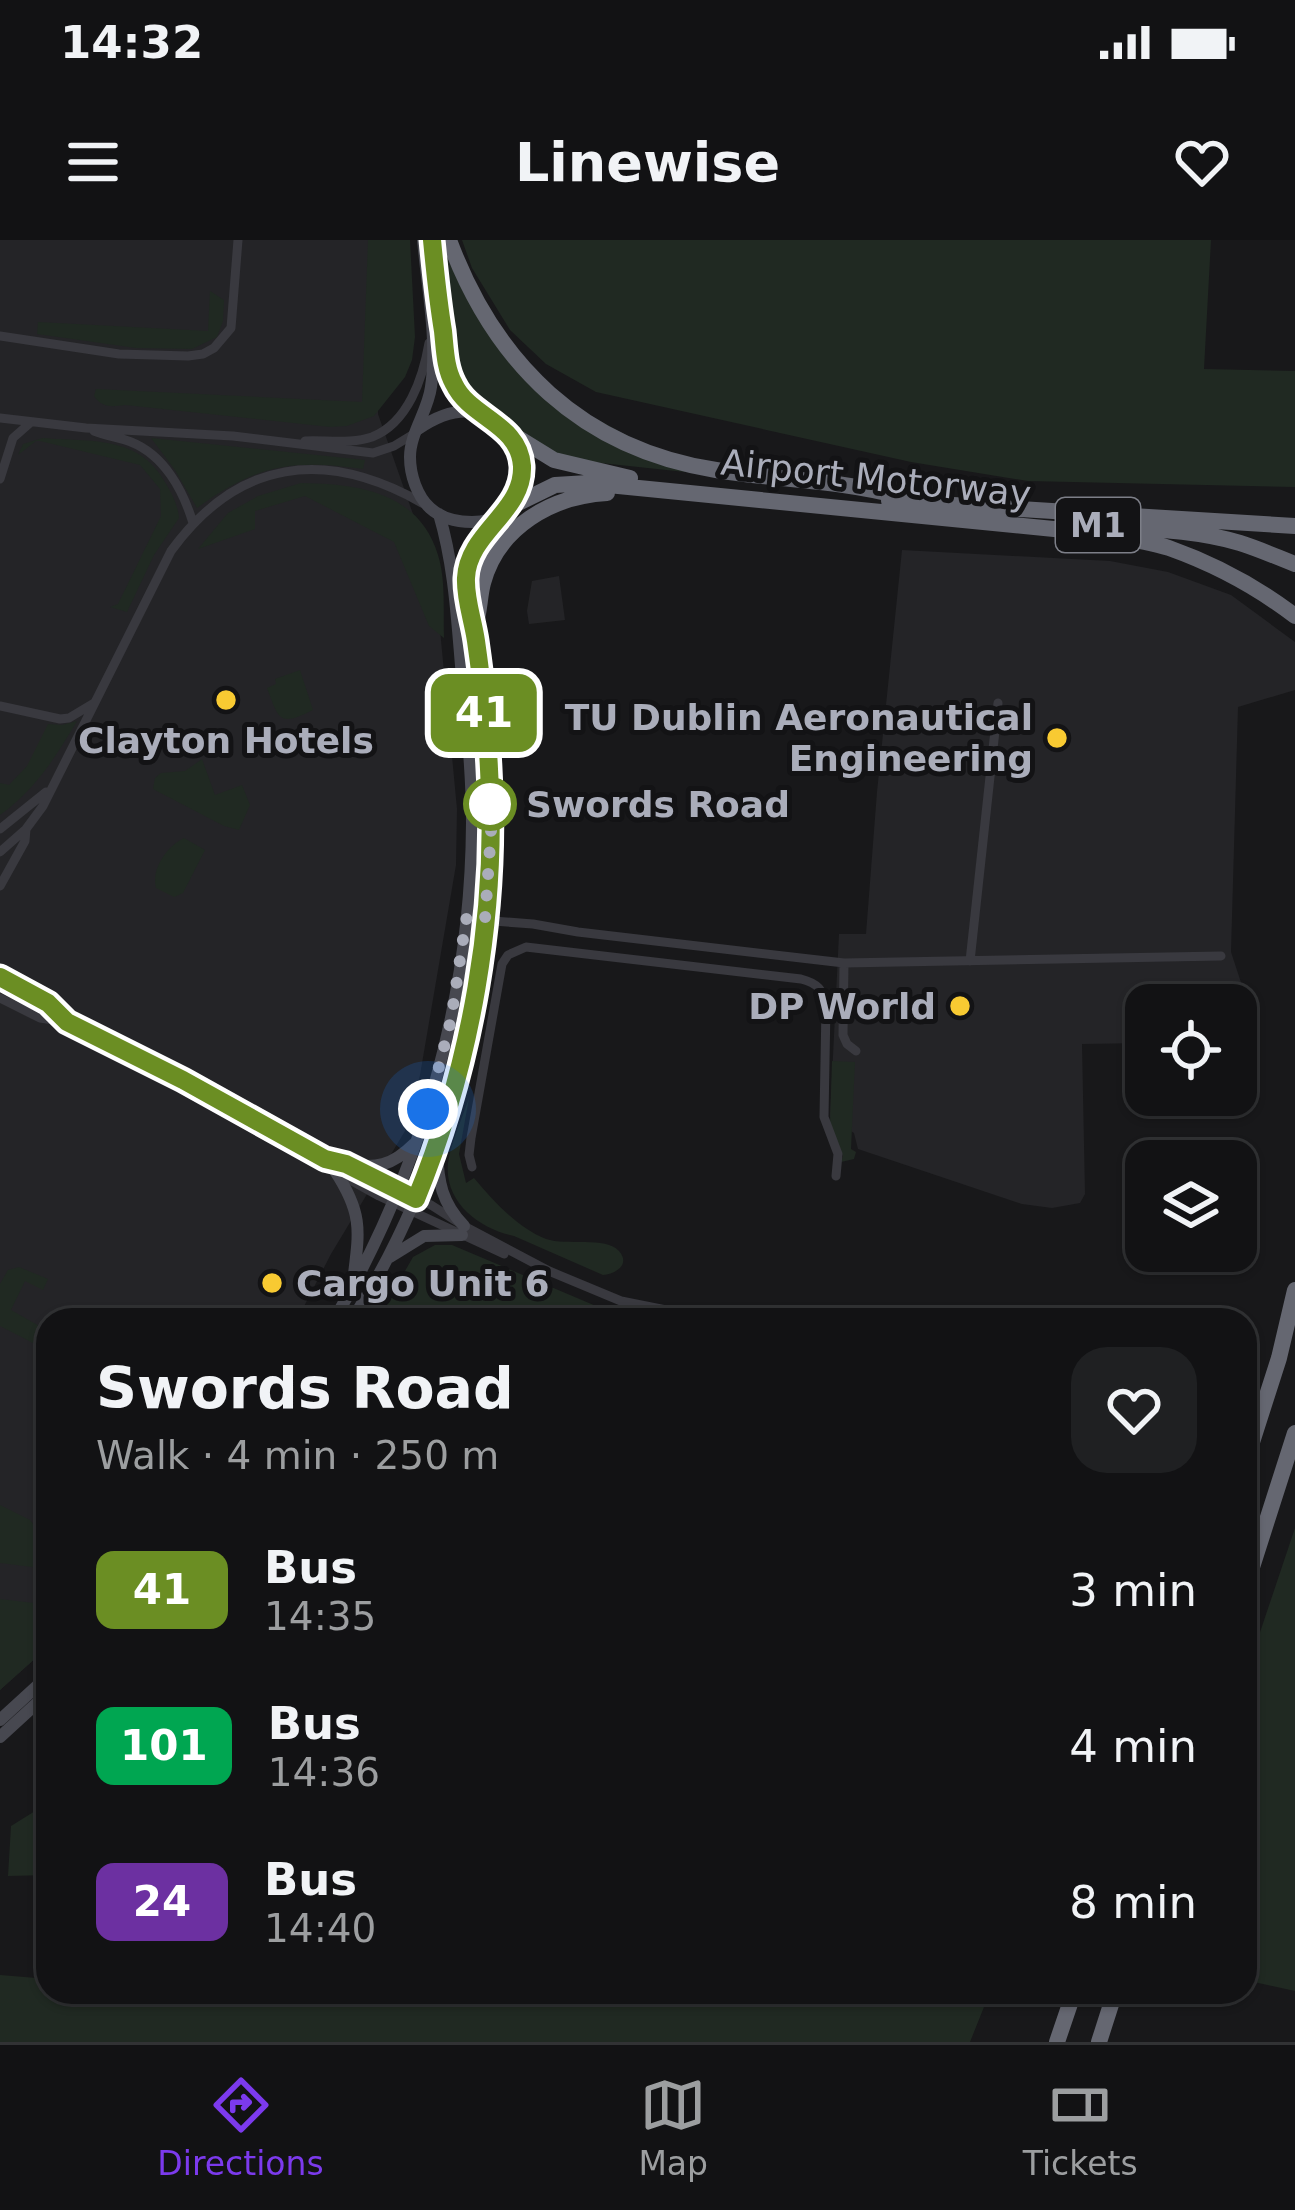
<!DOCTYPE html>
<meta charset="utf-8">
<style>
body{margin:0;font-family:"DejaVu Sans",sans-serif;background:#1f2022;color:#f1f3f6;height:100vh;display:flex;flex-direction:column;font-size:45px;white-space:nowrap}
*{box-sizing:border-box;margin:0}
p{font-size:39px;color:#9c9ea0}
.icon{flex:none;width:66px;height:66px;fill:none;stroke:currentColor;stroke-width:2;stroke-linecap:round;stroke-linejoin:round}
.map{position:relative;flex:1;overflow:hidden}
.sheet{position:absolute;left:36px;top:1068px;width:1221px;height:696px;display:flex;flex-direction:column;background:#121214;border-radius:36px;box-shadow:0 3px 9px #0004,0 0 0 3px #313234}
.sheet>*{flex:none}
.badge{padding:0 24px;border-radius:18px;font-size:42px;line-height:78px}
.controls{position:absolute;left:1125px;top:744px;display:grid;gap:24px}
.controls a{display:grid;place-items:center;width:132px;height:132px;border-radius:24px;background:#121214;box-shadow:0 3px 9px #0004,0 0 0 3px #313234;font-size:60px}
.you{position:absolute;width:60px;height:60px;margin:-30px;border:9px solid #fff;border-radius:50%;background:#1a73e8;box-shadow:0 0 0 18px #1a73e833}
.map>.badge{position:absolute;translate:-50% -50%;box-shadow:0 0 0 6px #fff}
.round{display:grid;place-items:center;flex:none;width:126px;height:126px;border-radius:36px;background:#1f2022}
.summary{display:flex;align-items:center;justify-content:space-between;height:204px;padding:0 60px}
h1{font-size:57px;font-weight:800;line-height:90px}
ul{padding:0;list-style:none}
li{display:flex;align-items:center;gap:36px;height:156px;padding:0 60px}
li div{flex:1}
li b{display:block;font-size:45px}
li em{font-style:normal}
li .badge{min-width:132px;font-weight:700;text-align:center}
.status{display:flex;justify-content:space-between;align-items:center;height:84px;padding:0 60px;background:#121214;direction:ltr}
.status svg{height:33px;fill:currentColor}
header{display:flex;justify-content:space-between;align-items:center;height:156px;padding:0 60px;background:#121214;font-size:54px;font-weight:800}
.dock{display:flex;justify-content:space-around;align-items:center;height:168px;border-top:3px solid #313234;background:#121214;font-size:33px;color:#9c9ea0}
.dock a{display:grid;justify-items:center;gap:6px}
.dock .active{color:#7c3aed}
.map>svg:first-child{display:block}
.built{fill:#242427}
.green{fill:#202922}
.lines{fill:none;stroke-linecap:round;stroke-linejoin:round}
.street{stroke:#39393f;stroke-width:9}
.secondary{stroke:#474850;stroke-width:12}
.highway{stroke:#656771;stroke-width:16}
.line-casing{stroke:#fff;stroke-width:27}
.line{stroke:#6b8e23;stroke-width:18}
.walk{stroke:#aaadba;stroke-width:12;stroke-dasharray:0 21.6}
.poi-dot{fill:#f8ca32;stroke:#131315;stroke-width:4.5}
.stop-dot{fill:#fff;stroke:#6b8e23;stroke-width:6}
.labels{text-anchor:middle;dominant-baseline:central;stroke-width:10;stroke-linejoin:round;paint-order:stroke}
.shield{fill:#131315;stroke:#7d7f88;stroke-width:3}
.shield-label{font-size:33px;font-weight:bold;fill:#aaadba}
.street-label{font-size:36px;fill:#aaadba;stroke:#131315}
.poi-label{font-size:36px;font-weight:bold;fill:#aaadba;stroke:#131315;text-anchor:end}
.stop-label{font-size:36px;font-weight:bold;fill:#aaadba;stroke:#131315;text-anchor:start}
</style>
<div class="status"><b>14:32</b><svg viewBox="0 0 49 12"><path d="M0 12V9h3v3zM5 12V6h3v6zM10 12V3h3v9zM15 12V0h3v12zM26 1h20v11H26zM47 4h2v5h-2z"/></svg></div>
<header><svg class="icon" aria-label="menu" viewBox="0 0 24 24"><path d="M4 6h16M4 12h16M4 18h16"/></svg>Linewise<svg class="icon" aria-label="heart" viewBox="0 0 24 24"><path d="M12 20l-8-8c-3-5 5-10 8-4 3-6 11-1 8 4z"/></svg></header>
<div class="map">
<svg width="1295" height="1802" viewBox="0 0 1295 1802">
<rect width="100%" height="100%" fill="#18181a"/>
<path class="built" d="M0 0H379L378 174 435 337 457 569 456 625 420 835 405 891 331 1014 297 1080H48V1407L0 1450Z
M902 310 1110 321 1168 332 1231 355 1295 402V450L1238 467 1231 712 1256 788 1242 802H1236V765H1146V803L1082 804 1085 954 1080 963 1052 968 1022 964 858 909 854 893 830 877 839 694H866L877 552Z
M559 336 565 380 529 384 527 371 532 341Z"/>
<path class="green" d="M368 0H410L415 97 412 120 405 137 374 176 347 186 330 187 125 165C112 167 102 168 94 156L96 149 362 162Z
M462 0H1211L1204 129 1295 131V247L1028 241 911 222 596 152 546 124 510 90 472 28Z
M443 10 461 46 536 146 685 227V232L573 220 536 205 497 173 472 160 461 147 450 117Z
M210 51 224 60 223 81 217 97 192 109 136 108 37 94 38 82 208 91Z
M43 198C90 202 139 195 165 242 172 254 178 265 179 278L154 315 127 372 110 367 118 364 161 276 160 249 140 225 40 201H36L18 215 23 204Z
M151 198 365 220 363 229C290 219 257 225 197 268L175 230Z
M301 243C359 244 419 252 438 315 446 340 443 372 444 398L429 386 394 302 305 256 255 271V289L198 309 228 273 258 256Z
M300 430 313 470C279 487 279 480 267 448L276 444 275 439Z
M77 481C55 518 35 550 0 575V543L9 545 27 526 48 484 62 485Z
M202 519 215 555 242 545 250 565 239 590 224 586 153 549 155 538 161 533 185 531Z
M184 598 205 610 183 653 174 657 156 648C151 629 167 606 184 598Z
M832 821 855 822 851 909 856 912 854 919 841 922 843 916 830 884Z
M469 858 459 914 466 943 474 938C493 961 518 988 546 999 566 1006 606 996 619 1011 631 1025 615 1034 603 1035L514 996C480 989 444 963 448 923 451 902 462 879 469 858Z
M435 1005H452L629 1080H377L413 1017Z
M19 1027 48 1039 43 1050 25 1041 11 1070 41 1087 33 1103 0 1086V1044L8 1030Z
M0 1265 30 1280 37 1289 48 1294V1329L0 1323Z
M1295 1288V1751L1245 1740V1437Z
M0 1359 34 1363 48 1371V1407L0 1450Z
M48 1563V1635L8 1636 11 1586Z
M0 1735 48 1739V1752H990L970 1802H0Z"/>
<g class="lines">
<path class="street" d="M0 96 119 114 188 116 203 114 214 108 231 88 238 0
M0 178 86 188 233 196 373 213 394 206 417 192
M94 191C106 196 119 197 131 202 164 215 183 250 193 283
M305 201C326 200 352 204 372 197 408 183 423 138 429 103
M0 239 13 198 30 183
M0 466 60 479 69 478 94 463
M0 589 46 552
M0 612 26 589 43 566 171 311C238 219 325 208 422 263
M0 646 25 601 26 589
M466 679 533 684 578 692 844 723 1221 716
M970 721 998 463
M844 723 843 795 847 804 856 811
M0 738 48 763 67 782
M0 758 40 778 67 782 183 840 324 919 346 924 431 965 464 986 549 1031 621 1061 651 1080
M472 927 469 915 471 898 502 724 508 715 526 707 801 739C817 743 824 750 826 766L824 877 838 914 836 936
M336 932 379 956 504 1014
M621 1061 671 1071 692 1080"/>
<path class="secondary" d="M432 0 446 121 452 142 460 155 480 172
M418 189C520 119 560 282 472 282 457 282 441 278 430 268 417 256 410 235 410 217 410 193 428 171 431 147 438 100 427 47 423 0
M437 911C438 942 442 963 464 986
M346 924C376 929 392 926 414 904
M335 931C364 975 359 992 353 1042
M390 1017 424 996 462 995
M334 1080C422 929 471 758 472 583 472 534 467 486 462 437 457 382 455 328 439 274
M352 1080C428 960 474 816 486 674 492 594 488 517 480 437 479 425 478 412 476 400 473 377 462 351 467 328 472 307 488 291 501 274
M0 1480 48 1436
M0 1497 48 1453"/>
<path class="highway" d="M449 0C495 124 582 209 716 230 777 240 840 240 899 256
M507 191 554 220 630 238
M889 261 1295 286
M508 268 555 245 588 243 1084 292C1112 297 1142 299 1169 308 1214 324 1257 347 1295 376
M1103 286C1149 289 1196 290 1240 303 1259 309 1277 317 1295 324
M474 389C480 374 479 358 483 343 498 287 552 256 607 253
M1245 1224 1279 1118 1295 1050
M1245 1349 1295 1193
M1057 1802 1074 1752
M1099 1802 1115 1752"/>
</g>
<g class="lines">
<g class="line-casing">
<path id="line" d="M0 737 48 763 67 782 183 840 325 919 346 924 416 959C471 826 498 672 489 529 487 486 482 443 476 401 473 380 465 359 466 338 468 292 524 272 522 226 519 183 470 178 454 144 445 128 445 109 443 91 438 61 435 31 432 0"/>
</g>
<use href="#line" class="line"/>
<path class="walk" d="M428 869 451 780 466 679 485 680 491 591 490 560V564"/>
</g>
<g class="poi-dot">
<circle cx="226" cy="460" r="12"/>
<circle cx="1057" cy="498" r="12"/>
<circle cx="960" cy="766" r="12"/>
<circle cx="272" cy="1043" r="12"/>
</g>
<circle class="stop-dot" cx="490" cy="564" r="24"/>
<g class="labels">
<rect class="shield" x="1056" y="258" width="84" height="54" rx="9"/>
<g class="shield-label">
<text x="1098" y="285">M1</text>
</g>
<g class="street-label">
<text transform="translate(876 238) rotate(6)">Airport Motorway</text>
</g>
<g class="poi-label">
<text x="1033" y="477">TU Dublin Aeronautical<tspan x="1033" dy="41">Engineering</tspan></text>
<text x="226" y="500" text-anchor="middle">Clayton Hotels</text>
<text x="936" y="766">DP World</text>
<text x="296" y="1043" text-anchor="start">Cargo Unit 6</text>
</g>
<g class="stop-label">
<text x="526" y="564">Swords Road</text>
</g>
</g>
</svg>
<div class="controls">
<a><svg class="icon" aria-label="locate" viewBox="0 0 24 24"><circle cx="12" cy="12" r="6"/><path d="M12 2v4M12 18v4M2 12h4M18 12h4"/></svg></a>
<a><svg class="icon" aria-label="layers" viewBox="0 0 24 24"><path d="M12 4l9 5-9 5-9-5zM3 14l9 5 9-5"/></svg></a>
</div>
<div class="you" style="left:428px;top:869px"></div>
<b class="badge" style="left:484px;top:473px;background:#6b8e23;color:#fff">41</b>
<section class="sheet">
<div class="summary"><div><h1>Swords Road</h1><p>Walk · 4 min · 250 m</p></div><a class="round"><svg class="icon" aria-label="heart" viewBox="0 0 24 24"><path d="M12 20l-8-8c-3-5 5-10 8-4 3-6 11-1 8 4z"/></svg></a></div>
<ul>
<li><span class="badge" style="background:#6b8e23;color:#fff">41</span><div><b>Bus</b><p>14:35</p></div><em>3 min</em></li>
<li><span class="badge" style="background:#00a651;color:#fff">101</span><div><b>Bus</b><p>14:36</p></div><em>4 min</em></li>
<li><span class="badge" style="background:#6c30a1;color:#fff">24</span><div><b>Bus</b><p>14:40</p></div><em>8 min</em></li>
</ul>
</section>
</div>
<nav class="dock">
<a class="active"><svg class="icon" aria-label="directions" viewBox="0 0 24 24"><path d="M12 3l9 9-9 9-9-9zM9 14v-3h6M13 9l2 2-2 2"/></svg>Directions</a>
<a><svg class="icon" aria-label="map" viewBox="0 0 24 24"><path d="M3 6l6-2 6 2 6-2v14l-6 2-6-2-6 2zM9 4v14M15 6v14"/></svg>Map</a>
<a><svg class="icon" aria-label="tickets" viewBox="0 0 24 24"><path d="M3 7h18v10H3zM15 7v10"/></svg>Tickets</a>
</nav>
